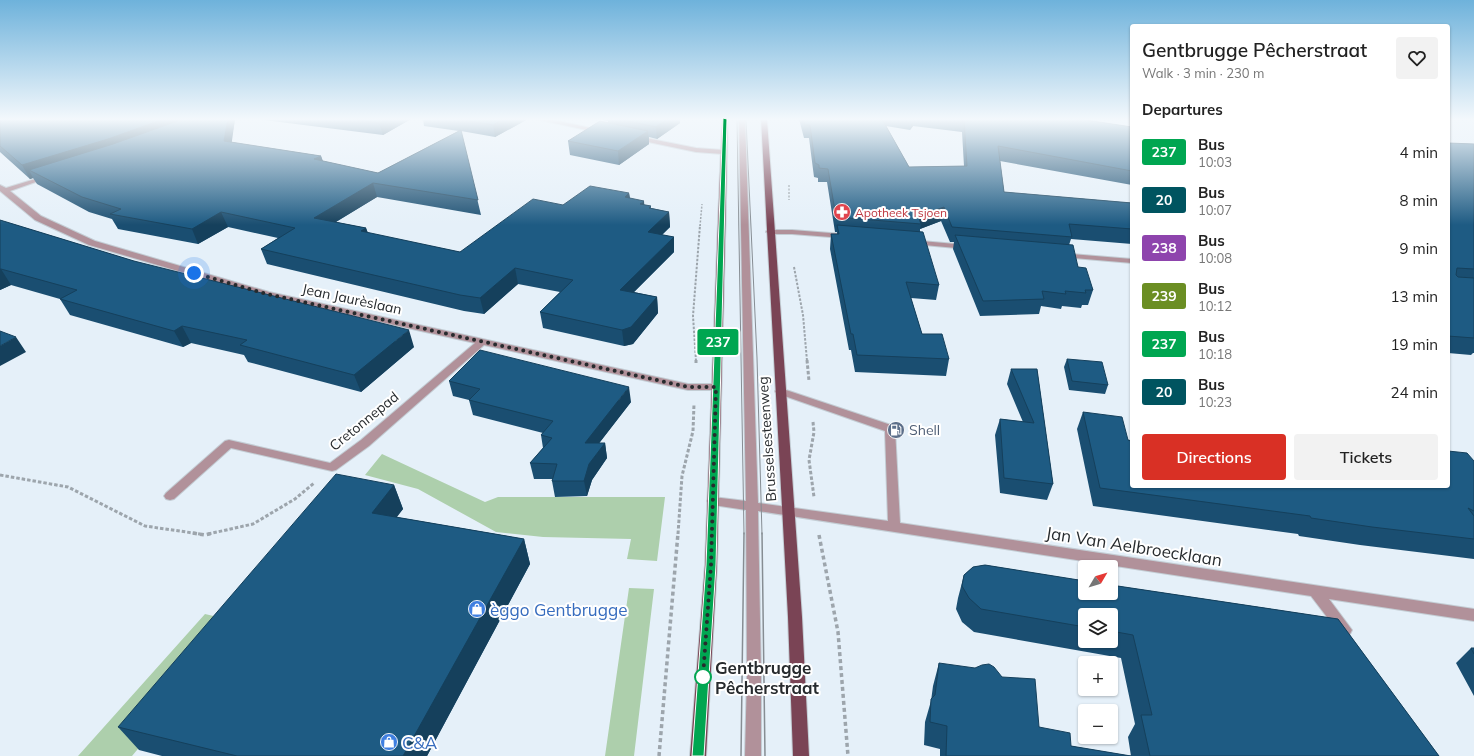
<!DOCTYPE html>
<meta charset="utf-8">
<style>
body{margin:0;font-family:Mulish,sans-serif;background:#f2f2f2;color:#222;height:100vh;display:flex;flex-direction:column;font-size:15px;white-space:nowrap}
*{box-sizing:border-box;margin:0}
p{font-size:13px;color:#767676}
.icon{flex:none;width:22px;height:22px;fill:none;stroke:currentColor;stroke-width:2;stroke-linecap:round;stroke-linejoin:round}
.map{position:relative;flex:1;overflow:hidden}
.details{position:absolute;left:1130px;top:24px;width:320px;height:464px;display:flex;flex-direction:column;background:#fff;border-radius:4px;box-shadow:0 1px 3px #0004}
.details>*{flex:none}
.badge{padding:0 8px;border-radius:3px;font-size:14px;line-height:26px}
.needle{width:26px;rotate:52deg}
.tools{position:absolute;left:1078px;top:560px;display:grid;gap:8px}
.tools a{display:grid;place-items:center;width:40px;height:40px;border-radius:4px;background:#fff;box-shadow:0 1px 3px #0004;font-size:20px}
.you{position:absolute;width:20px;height:20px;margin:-10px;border:3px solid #fff;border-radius:50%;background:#1a73e8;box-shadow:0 0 0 6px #1a73e833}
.map>.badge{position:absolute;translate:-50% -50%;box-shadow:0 0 0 2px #fff}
h2{padding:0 12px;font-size:15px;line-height:36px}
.round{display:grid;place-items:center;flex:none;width:42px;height:42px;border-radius:4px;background:#f2f2f2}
.summary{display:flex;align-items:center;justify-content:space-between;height:68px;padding:0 12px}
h1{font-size:19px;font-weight:600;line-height:30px}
.primary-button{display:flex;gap:8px;margin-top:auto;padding:8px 12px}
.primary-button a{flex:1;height:46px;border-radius:4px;background:#d93025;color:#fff;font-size:16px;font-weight:600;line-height:46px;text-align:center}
.primary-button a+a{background:#f2f2f2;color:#222}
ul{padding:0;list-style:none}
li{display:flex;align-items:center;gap:12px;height:48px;padding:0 12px}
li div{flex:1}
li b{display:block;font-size:15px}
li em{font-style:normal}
li .badge{min-width:44px;font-weight:700;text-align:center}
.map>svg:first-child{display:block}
.green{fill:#adcfac}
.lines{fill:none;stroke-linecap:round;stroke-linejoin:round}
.minor-casing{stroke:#c3cdd4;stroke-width:2}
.major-casing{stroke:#c3cdd4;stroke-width:2}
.path-far3{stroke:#9da5ac;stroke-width:1.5;stroke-dasharray:2 1.5;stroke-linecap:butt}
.path-far2{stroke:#9da5ac;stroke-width:2;stroke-dasharray:2.5 1.5;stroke-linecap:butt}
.path-far1{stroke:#9da5ac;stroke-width:3;stroke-dasharray:3.5 2;stroke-linecap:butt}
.path{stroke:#9da5ac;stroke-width:3.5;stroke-dasharray:4 3;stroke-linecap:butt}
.minor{fill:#b1919a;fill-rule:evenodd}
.major{fill:#7a4455;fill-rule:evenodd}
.tram-far1{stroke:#868d93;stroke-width:1}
.tram{stroke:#868d93;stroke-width:1.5}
.wall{fill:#1a4e71;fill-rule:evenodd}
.shaded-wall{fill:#15405c}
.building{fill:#1e5b83;stroke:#15405c}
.line{fill:#00a651;stroke:#fff}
.walk{stroke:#272b2e;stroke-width:4;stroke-dasharray:0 7.2}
.stop-dot{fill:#fff;stroke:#00a651;stroke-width:2}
.labels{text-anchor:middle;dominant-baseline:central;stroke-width:4;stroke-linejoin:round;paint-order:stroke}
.far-health-label{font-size:12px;fill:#be3a42;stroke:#fff;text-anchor:start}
.street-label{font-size:14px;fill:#272b2e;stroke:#fff}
.service-label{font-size:14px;fill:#4e5e75;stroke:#fff;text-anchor:start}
.near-street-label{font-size:17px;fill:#272b2e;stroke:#fff}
.near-shop-label{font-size:17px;fill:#366cbe;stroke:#fff;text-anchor:start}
.near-stop-label{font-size:17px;font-weight:bold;fill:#272b2e;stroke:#fff;text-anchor:start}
</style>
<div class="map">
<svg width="1474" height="756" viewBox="0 0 1474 756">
<rect width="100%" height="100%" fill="#e5f0f9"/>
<path class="green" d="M382 454 485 502 498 497H665L657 561 627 559 631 539 543 537 496 532 418 489 365 475Z
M629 588 654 589 634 756H605Z
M205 614 243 623 132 756H78Z"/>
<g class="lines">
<g class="minor-casing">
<path id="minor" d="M535 119H550L604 131 601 133Z
M739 119H745L758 503 888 521 885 431 776 393 775 391 780 388 894 426 895 429 900 523 1474 609V621L1329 599 1352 630 1350 634 1345 636 1340 634 1311 596 758 511 761 675V756H745L747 675 746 510 713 505 709 504 707 501 709 498 713 497 746 501Z
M636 136 696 148 723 150 726 152 723 154 696 152 634 139 633 138Z
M45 176 50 177 10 191 41 216 95 241 269 292 688 384H716L721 387 716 390H688L484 345 369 446 336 470 332 471 231 448 174 499 170 500 166 499 164 496 166 493 225 441 229 440 330 463 361 440 475 343 264 296 89 245 35 220 0 191V185L6 188Z
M767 230H792L843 234 847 236 843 238 792 234H770L766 232Z
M910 240 967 245 971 247 967 249 913 244 909 242Z
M1059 253 1132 259V263L1062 257 1058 255Z"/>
</g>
<g class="major-casing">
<path id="major" d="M722 119H728L717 565 706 756H690L705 565Z
M761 119H767L802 617 809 756H793L788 617Z"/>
</g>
<path class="path-far3" d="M789 185V200
M700 226 702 204"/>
<path class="path-far2" d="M794 267 803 315 807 361
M696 361 693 316 700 225"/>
<path class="path-far1" d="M696 360V363
M807 360 809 381
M813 422 814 432 809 460 814 497
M0 475 68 487 145 526 200 534
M208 534 253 524 295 499 314 483
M678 534 682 476 693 431 694 404"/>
<path class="path" d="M193 533 205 535 213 533
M819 535 838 632 848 756
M659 756 678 533"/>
<use href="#minor" class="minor"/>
<use href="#major" class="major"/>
<path class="tram-far1" d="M737 119 744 534
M746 119 757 358 762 534"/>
<path class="tram" d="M762 533 765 756
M741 756 744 533"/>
</g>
<path class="wall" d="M0 119H235L231 142 321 156 323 161 378 173 459 131 424 126 423 119H528L495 137 461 131 481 215 377 197 336 222 366 228 368 233 460 252 563 205 629 193 630 198 644 205 651 206V208L669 212 670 227 662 235 674 237V252L634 292 657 297 658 313 633 344 624 346 543 328 540 312 560 292 518 284 484 314 464 311 267 264 261 249 278 238 228 227 198 244 118 229 112 219 89 212 37 184 33 178 30 179 0 152Z
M256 119H411L383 135Z
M598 119H680V123L657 139 649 137V144L619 165 570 155 568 141 608 123V121Z
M799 119H1079L1132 127V185L1000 161 1004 192 1132 203V244L1071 239 1069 245 1078 267 1093 290 1088 305H1082L1081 308 1062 306 1061 309 1041 306 1039 314 980 316 953 249 954 242H950L941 221 920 229V232L939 285 936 300 911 298 922 334 949 359 946 376 855 372 851 350H849L830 249 831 234H837V232H835L827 182H818V178L814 177 809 138H804ZM886 126 910 130 913 126 962 132 964 166 909 167Z
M1448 143 1474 144V353H1473L1471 355 1448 353Z
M0 220 414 347 361 392 248 362 244 355 191 343 183 347 70 315 60 299 11 285 0 290Z
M1132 283V294L1130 289Z
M1067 359 1108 385 1105 394 1069 390 1064 367Z
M1011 369H1037L1053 484 1047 500 1000 493 995 435 1000 419 1023 422 1007 384Z
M449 381 631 402 599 443H605L607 458 592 480 587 496 555 497 552 481 553 479H534L530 463 543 448 541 435 543 433 473 415 469 400 453 396Z
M1083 412 1128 440 1448 486 1474 461V559L1360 545 1299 536 1298 534 1093 506 1077 429Z
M394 485 403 509 396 517 524 539 530 564 427 756H162L139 750 118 727Z
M985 565 1085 581V593H1111V585L1338 619 1439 756H1131L1128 737 1135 724 1121 658 974 632 962 622 956 609 958 598 964 575 973 567ZM1085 615H1111V641H1085Z
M1471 648H1474V696L1456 663Z
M939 663 1039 727 1071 746 1131 756H940V749L924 745 925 722 931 701 933 686Z"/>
<path class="shaded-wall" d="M164 119H198L29 170 33 178 30 179 22 165Z
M228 119H235L230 155 224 141Z
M385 119H411L383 135 379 123Z
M503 119H528L495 137 493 125Z
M667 119H680V123L657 139 656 127Z
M912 119H914L913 126 910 130Z
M648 131 649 144 619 165 618 151Z
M321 156 325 169 314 159Z
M373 183 377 197 319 232 314 218Z
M629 193 631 208 625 197Z
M644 201 645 215 640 204Z
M944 207 941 221 920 229 921 224 918 216Z
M221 212 228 227 198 244 192 229Z
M669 212 670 227 649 247 648 232Z
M366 228 371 243 361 231Z
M674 237V252L621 305 620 290Z
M515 268 518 284 484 314 480 298Z
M0 269H1L11 285 0 290Z
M657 297 658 313 633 344 624 346 622 330Z
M182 326 191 343 183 347 174 331Z
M409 330 414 347 361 392 354 375Z
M16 337 26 352 0 366V346Z
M629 387 631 402 587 459 585 443Z
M605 443 607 458 592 480 587 496 584 481 589 464Z
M394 485 403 509 382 537 372 513Z
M524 539 530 564 427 756H403Z"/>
<path class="building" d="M0 119H164L108 139 22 165 0 146Z
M183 119H228L224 141 321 156 314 159 378 173 461 130 478 200 373 183 314 218 366 228 361 231 460 252 533 199 563 205 590 186 629 193 625 197 644 201 640 204 651 206 649 208 669 212 648 232 674 237 620 290 657 297 631 327 622 330 540 312 573 280 515 268 480 298 460 295 261 249 295 228 221 212 192 229 110 214 121 209 82 197 29 170 113 144Z
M353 119H385L379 123Z
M458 119H503L493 125Z
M618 119H667L656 127Z
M803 119H882L909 167 967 166 964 119H1079L1132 127V171L998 146 1004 192 1132 203V229L1069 224 1072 237 952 227 944 207 918 216 921 224 836 217 828 169 819 168V165L815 163 810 125H805Z
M600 121 648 131 618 151 568 141Z
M1448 143 1474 144V269L1457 268 1456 275 1458 277 1474 278V338L1448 336Z
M0 220 134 261 409 330 354 375 240 345 247 340 182 326 174 331 60 299 77 290 1 269H0Z
M837 225 923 232 939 285 906 282 922 334H942L949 359 857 355 853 334H851L831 234H839Z
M955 235 1073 245 1078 267 1086 268 1093 290H1085L1086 293 1065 291 1066 294 1042 291 1044 299 983 301Z
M0 331 16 337 0 346Z
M480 350 629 387 585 443H605L589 464 584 481H552L557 464 530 463 552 438 541 435 553 421 469 400 480 389 449 381Z
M1067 359 1102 362 1108 385 1072 381Z
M1011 369H1037L1053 484 1004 478 1000 419 1034 423Z
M1083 412 1122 417 1128 440 1132 441V486H1448V451L1467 453 1474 461V511L1468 508 1474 516V539L1372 527 1311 518 1310 516 1100 488Z
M336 474 394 485 372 513 524 539 403 756H237L118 727Z
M985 565 1085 581V593H1111V585L1338 619 1439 756H1150L1141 715H1152L1133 635 1111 631V615H1085V627L981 609 969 598 962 586 964 575 973 567Z
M1471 648H1474V654Z
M939 663 975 668 982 665 989 664 994 667 1002 677 1035 679 1039 727 1070 733 1071 746 1131 756H946L947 726 930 722 931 699 935 695Z"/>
<linearGradient id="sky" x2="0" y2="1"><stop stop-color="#6eb2db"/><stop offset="0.53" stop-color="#f3f8fc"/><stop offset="1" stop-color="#f3f8fc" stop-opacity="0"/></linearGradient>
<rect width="1474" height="225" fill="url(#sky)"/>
<path class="line" d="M723 118 727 119 716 565 704 756H692L706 565Z"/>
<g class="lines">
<path class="walk" d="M194 273 267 294 688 387H716L711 565 703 677"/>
</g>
<defs>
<g id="pharmacy-disc" transform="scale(0.9)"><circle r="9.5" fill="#e0444e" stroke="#fff"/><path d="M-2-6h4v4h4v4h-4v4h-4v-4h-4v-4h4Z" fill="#fff"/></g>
<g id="fuel-disc" transform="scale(0.9)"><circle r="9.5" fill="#5c6f8a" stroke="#fff"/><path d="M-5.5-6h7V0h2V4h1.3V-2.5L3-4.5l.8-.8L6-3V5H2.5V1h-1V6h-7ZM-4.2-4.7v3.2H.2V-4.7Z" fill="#fff"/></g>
<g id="shop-disc" transform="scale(0.9)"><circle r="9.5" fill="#3f7fe0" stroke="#fff"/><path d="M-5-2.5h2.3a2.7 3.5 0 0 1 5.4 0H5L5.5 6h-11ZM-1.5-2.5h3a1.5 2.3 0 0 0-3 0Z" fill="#fff"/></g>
</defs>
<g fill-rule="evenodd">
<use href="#pharmacy-disc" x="842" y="212"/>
<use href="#fuel-disc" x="896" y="430"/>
<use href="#shop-disc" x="477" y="609"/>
<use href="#shop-disc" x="389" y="742"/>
</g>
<circle class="stop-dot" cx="703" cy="677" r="8"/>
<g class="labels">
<g class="far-health-label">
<text x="855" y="212">Apotheek Tsjoen</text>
</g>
<g class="street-label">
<text transform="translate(352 299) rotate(12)">Jean Jaurèslaan</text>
<text transform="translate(364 421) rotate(-39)">Cretonnepad</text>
<text transform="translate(767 439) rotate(-94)">Brusselsesteenweg</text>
</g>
<g class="service-label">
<text x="909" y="430">Shell</text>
</g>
<g class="near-street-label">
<text transform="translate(1134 546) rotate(9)">Jan Van Aelbroecklaan</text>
</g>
<g class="near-shop-label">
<text x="490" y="609">èggo Gentbrugge</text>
<text x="402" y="742">C&amp;A</text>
</g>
<g class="near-stop-label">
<text x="715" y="667">Gentbrugge<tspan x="715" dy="20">Pêcherstraat</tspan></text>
</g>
</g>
</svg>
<div class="tools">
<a><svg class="needle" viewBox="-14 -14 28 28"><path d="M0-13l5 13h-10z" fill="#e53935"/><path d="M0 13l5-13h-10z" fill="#767676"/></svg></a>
<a><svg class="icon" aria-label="layers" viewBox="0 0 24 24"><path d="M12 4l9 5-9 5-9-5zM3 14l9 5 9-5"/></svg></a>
<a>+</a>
<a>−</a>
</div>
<div class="you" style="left:194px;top:273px"></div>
<b class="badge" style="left:718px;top:342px;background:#00a651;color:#fff">237</b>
<section class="details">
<div class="summary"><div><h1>Gentbrugge Pêcherstraat</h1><p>Walk · 3 min · 230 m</p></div><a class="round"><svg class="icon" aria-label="heart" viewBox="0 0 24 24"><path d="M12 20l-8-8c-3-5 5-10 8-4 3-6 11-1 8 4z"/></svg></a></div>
<h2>Departures</h2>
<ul>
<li><span class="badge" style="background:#00a651;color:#fff">237</span><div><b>Bus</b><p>10:03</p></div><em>4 min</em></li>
<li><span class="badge" style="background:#005460;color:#fff">20</span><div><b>Bus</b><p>10:07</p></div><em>8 min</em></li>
<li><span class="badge" style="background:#8e44ad;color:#fff">238</span><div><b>Bus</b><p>10:08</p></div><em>9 min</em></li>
<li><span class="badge" style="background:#6b8e23;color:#fff">239</span><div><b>Bus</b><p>10:12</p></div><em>13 min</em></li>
<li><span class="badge" style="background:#00a651;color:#fff">237</span><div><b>Bus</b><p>10:18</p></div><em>19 min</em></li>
<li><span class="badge" style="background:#005460;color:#fff">20</span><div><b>Bus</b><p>10:23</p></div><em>24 min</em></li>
</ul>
<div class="primary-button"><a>Directions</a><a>Tickets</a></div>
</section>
</div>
